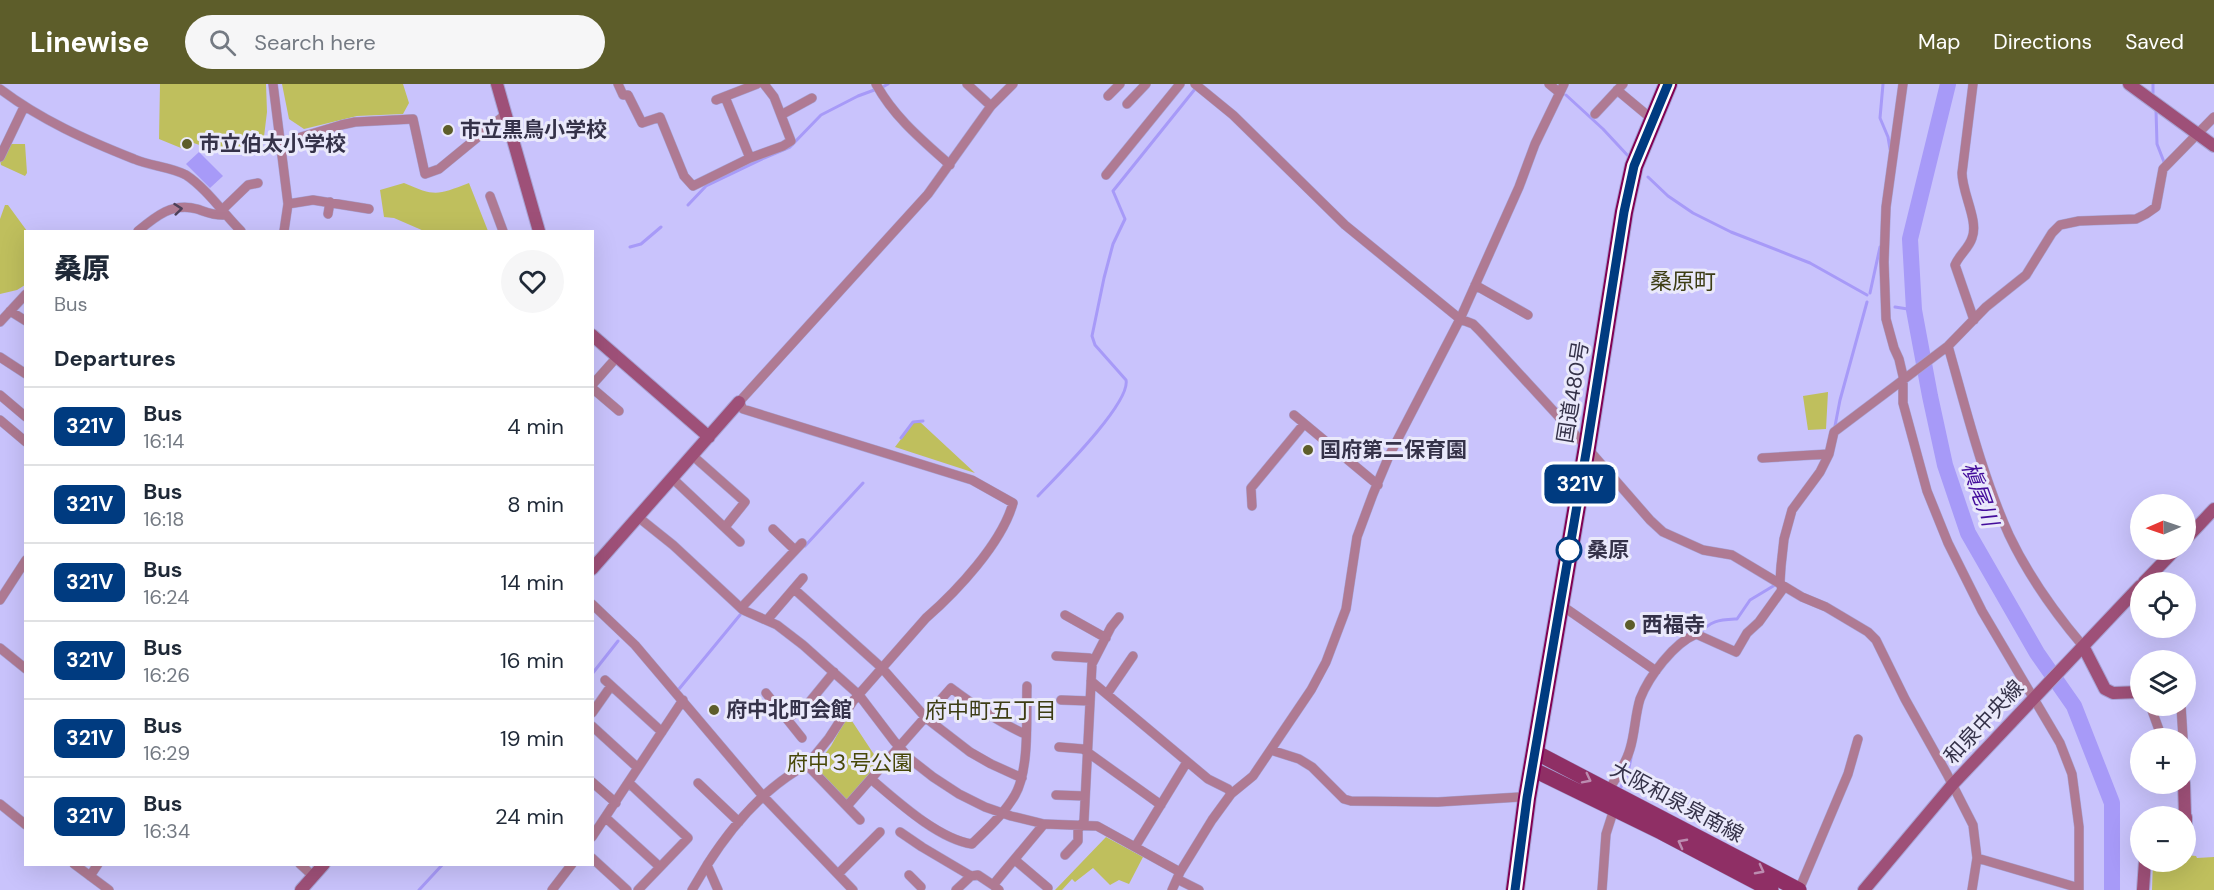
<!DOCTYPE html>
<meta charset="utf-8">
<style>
body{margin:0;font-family:"DM Sans","Noto Sans JP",sans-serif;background:#f6f6f7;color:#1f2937;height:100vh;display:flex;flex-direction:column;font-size:22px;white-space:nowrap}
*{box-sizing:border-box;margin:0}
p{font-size:20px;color:#747a83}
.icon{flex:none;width:33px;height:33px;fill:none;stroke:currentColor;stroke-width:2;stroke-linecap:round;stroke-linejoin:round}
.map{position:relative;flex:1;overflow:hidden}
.drawer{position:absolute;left:24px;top:146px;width:570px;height:636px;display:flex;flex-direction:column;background:#fff;border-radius:0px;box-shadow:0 6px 24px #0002}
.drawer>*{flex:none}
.badge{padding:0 12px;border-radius:9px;font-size:21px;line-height:39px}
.needle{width:39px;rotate:268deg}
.fabs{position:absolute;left:2130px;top:410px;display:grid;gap:12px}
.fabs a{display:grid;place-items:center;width:66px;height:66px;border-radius:50%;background:#fff;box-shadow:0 6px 24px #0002;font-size:30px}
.map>.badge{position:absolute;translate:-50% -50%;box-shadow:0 0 0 3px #fff}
h2{padding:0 30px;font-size:22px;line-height:54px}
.round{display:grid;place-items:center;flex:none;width:63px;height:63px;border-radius:32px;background:#f6f6f7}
.head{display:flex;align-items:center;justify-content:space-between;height:102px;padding:0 30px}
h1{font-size:28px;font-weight:800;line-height:45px}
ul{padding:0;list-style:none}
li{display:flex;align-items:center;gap:18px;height:78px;padding:0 30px;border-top:2px solid #e0e1e3}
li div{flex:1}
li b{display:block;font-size:22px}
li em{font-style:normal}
li .badge{min-width:66px;font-weight:700;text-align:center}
header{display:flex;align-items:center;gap:36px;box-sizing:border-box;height:84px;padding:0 30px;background:#5d5d2a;color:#fff}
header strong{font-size:28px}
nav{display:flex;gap:33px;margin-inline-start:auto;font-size:21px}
.search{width:420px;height:54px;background:#f6f6f7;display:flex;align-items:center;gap:15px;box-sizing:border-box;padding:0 21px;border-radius:33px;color:#747a83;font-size:22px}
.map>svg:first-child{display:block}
.green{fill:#bfbf5d}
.water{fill:#a79af8}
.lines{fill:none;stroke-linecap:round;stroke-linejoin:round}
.stream{stroke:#a79af8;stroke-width:3}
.river{stroke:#a79af8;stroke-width:16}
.street-casing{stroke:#a8a3d5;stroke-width:10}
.secondary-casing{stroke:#a8a3d5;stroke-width:14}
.primary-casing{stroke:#a8a3d5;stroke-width:16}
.highway-casing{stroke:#a8a3d5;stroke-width:20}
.street{stroke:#af7a93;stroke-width:9}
.secondary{stroke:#9e5078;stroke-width:12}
.primary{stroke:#8f2f65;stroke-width:15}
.highway{stroke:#800054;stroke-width:18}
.oneway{stroke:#4d4058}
.oneway2{stroke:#bc8cb0}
.line-casing{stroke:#fff;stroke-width:14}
.line{stroke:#003b80;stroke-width:9}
.poi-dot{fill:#5d5d2a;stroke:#eae9fb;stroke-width:2}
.stop-dot{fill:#fff;stroke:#003b80;stroke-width:3}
.labels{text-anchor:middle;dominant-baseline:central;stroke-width:6;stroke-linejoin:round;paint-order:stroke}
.poi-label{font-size:21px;font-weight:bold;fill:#353249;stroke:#eae9fb;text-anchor:start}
.street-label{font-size:21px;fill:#353249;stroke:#eae9fb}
.stop-label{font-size:21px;font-weight:bold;fill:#353249;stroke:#eae9fb;text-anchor:start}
.park-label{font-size:21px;fill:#474708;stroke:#eae9fb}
.neighbourhood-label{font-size:22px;fill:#3d3d14;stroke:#eae9fb}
.water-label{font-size:22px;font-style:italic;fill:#440d9c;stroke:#eae9fb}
</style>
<header>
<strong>Linewise</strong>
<div class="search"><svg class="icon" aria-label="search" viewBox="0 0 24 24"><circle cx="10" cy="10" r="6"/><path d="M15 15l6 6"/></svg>Search here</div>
<nav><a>Map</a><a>Directions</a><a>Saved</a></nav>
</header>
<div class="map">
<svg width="2214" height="806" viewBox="0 0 2214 806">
<rect width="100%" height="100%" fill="#c9c3fc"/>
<path class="green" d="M160 0H266L267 28 262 69 225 70 188 57 181 64 159 55Z
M282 0H403L409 19 403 30 357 32 304 45 289 35Z
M8 60H25L27 89 25 92 1 81 0 76Z
M404 99C436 113 437 111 469 99L488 147H424L394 134 384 133 380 106Z
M5 121H8L27 147H26L25 201 17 206 0 210V135Z
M1828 308 1826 345 1808 346 1803 312Z
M914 338H920L975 389 895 363Z
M848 631 881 681 847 720 814 684 831 662Z
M1106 753 1143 773 1129 800 1119 796 1110 801 1093 784 1075 798 1072 795 1062 806H1055Z
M2186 771 2196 772 2197 774 2214 773V806H2152L2153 777H2186Z"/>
<path class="water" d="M199 68 223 92 210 104 186 80Z"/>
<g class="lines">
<path class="stream" d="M1883 0 1880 34 1888 53 1890 65
M881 4 888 0
M2153 9V0
M1566 11 1603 45 1630 74
M2156 26 2157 60 2164 78
M1648 93 1668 112 1693 129 1731 148 1810 179 1867 211
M688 121 706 102 764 74 790 63 821 31 858 12 877 5
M630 163 641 160 661 143
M1870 209 1880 163
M1895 223 1914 226
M1835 342 1840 316 1867 218
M901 354 913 338 923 337
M1038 412C1056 393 1131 319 1126 296L1095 261 1092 252 1104 194 1113 160 1125 135 1113 107 1195 5
M805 462 863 399
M1700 550C1710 536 1720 536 1737 535L1750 516 1775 501
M592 590 618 557
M679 605 740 531
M1621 703 1628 688 1631 674
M419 806 443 780"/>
<path class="river" d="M1948 0 1910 155 1914 226 1930 312 1945 381 1968 449 2037 569 2074 622 2112 719V806"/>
<g class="street-casing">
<path id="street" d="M273 0 288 120 284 147
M618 0 623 11H628L642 39 660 33 684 92 693 102 750 74 783 62 791 57 774 13 764 0
M876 0C894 33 922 56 950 81
M967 0 991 22
M1195 0 1233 31 1345 141 1460 235 1473 240 1480 247 1582 358 1650 436 1663 448 1703 466 1732 471 1802 513 1826 523 1868 548 1876 556 1905 615 1947 690 1973 741 1977 774 1972 806
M1549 0 1560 9
M1903 0 1886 123 1884 178 1886 235 1894 264 1899 275 1903 292V319L1927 407 1948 459 1982 527 2060 659 2072 690 2079 743V806
M1973 0 1962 89C1962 109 1979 137 1972 154 1969 164 1959 171 1955 181L1974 236
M0 5C41 36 86 56 134 75 150 82 172 83 186 91 206 104 224 130 241 147
M1617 6 1653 36
M1108 12 1120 0
M725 13 750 74
M716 16 757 0
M1127 20 1146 0
M1595 30 1623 0
M781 31 812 14
M282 62 301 53 341 41 355 38 413 35 425 90 439 85 506 30
M0 73 24 23
M1106 91 1180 0
M490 112 503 147
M288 120 313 116 369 125
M221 127 248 101 258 99
M328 130 330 118
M138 147C156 132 173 118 197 125 206 128 215 132 225 131
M1475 201 1528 231
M10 227 26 237
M0 238 26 210
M1948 262C1966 325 1982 391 2009 451 2028 491 2055 529 2083 562
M0 273 26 290
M592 301 617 273
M592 304 619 327
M0 311 26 333
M1294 331 1378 401
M0 336 26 358
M693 372 745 418 725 443
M1762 374 1829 370
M672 394 740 458
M1252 422 1251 404 1304 340
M638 433 673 461 743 526 777 541 803 561 859 611 894 657 910 675 933 693 959 710 985 723 1011 732 1044 740
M773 445 795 466
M794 505 882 584 926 634 970 668 991 680 1022 694
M0 516 26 476
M592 520 635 561 763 712 853 806
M1561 521 1656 587
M741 524 802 459
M1065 531 1106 554
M767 536 803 494
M0 564 26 585
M1056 572 1089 574 1094 576
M605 596 662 648
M1091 597 1208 695 1228 705 1231 710
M766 609 802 654
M1107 610 1133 572
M1061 616 1090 617
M2150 621 2162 654
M2181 621 2183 654
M592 629 611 602
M787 635 807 621 834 588
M592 642 638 684
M1059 663 1083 665 1161 721
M1271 666 1299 675 1312 683 1344 715 1351 717 1438 718 1520 713 1527 714
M871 695C897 717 938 755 972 760 987 745 1004 730 1015 711 1030 685 1026 632 1027 602
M592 698 616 719
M629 699 688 754 638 806
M698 699 739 738
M1609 706C1616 693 1626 680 1630 665 1635 649 1635 631 1640 615 1649 592 1674 559 1696 550L1736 568 1747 549 1759 538 1782 506 1780 498 1781 482 1784 455 1792 426 1820 388 1829 370 1834 348 1948 262 1986 223 2026 191 2052 149 2060 141 2079 137 2136 135 2146 130 2156 123 2163 85 2214 33
M1056 711 1085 712
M0 720 26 741
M847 722 951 604C975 622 998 638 1025 650
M606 734 660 783
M860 736 807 681 829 654 853 617 926 534C957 507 1002 459 1013 419L972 396 743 325 739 318 928 110 991 22 1013 0
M900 748 922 763 971 792
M592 753 683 616
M1135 763 1187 678
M1065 771 1078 757V746L1084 737 1092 580 1111 543 1119 533
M592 774 627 806
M1977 774 2079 804
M1015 776 1048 804
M74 780 109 806
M300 780 313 792
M838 790 880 748
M909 791 921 803
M90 792 98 780
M1177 795 1199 806
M552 806 572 780
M692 806 707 781
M718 806 707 781C730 745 759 710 796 687
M956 806 971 792 978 791 993 801
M999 806 993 801 1044 740 1097 742 1180 788
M1172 806 1180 788 1212 736 1231 710 1253 692 1311 606 1326 578 1346 525 1357 453 1373 410 1389 372 1460 235 1519 103 1535 60 1564 0
M1602 806 1606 750 1614 725
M1799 806 1848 690 1858 655"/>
</g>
<g class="secondary-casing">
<path id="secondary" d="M497 0 539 147
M2129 0 2214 62
M592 251 709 353
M2186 455 2214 425
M592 485 739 318
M2144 498 2176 465
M2083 562 2105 605 2113 609 2140 608
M2184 699 2185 732
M2186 733V755
M301 806 324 780
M1864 806 1953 700 2140 502
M2143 806 2145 777"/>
</g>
<g class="primary-casing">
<path id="primary" d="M1535 668 1799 806
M1532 685 1661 748 1771 806"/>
</g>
<g class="highway-casing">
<path id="highway" d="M1515 806 1527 714 1587 363 1624 128 1634 82 1668 0"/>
</g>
<use href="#street" class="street"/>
<use href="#secondary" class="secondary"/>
<use href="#primary" class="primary"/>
<use href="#highway" class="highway"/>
</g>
<defs><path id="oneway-chevron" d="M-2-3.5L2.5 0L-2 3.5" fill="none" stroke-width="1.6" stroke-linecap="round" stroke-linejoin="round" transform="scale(1.5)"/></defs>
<use class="oneway" href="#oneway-chevron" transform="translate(178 125) rotate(-6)"/>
<g class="oneway2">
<use href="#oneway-chevron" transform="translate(1587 695) rotate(27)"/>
<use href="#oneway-chevron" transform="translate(1682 759) rotate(-152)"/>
<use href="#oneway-chevron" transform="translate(1760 786) rotate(28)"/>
</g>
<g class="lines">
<g class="line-casing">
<path id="line" d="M1515 806 1527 714 1587 363 1624 128 1634 82 1668 0"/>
</g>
<use href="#line" class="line"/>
</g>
<g class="poi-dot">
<circle cx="448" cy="46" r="6"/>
<circle cx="187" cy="60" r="6"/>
<circle cx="1308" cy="366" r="6"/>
<circle cx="1630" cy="541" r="6"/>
<circle cx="714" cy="626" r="6"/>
</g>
<circle class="stop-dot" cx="1569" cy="466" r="12"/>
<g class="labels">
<g class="poi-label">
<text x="460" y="46">市立黒鳥小学校</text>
<text x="199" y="60">市立伯太小学校</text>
<text x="1320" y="366">国府第二保育園</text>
<text x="1642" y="541">西福寺</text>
<text x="726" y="626">府中北町会館</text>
</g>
<g class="street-label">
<text transform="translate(1573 308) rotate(-81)">国道480号</text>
<text transform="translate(1984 638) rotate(-47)">和泉中央線</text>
<text transform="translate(1677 718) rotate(28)">大阪和泉泉南線</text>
</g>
<g class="stop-label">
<text x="1587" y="466">桑原</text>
</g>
<g class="park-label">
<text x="850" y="679">府中３号公園</text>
</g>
<g class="neighbourhood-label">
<text x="1683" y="197">桑原町</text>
<text x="991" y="626">府中町五丁目</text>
</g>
<g class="water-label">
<text transform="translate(1980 410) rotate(70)">槇尾川</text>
</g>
</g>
</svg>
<div class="fabs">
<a><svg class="needle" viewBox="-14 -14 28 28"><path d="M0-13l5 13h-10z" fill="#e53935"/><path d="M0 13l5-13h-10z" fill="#747a83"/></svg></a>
<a><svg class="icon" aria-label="locate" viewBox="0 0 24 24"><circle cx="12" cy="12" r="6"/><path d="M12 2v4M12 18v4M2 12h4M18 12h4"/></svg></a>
<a><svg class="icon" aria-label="layers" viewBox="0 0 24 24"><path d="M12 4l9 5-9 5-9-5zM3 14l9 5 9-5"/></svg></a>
<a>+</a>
<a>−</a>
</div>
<b class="badge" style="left:1580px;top:400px;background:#003b80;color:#fff">321V</b>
<section class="drawer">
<div class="head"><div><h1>桑原</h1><p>Bus</p></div><a class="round"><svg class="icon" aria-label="heart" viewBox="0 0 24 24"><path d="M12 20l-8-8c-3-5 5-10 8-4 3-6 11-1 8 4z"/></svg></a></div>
<h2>Departures</h2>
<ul>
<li><span class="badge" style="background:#003b80;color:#fff">321V</span><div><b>Bus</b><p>16:14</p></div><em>4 min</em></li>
<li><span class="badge" style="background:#003b80;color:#fff">321V</span><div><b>Bus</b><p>16:18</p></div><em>8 min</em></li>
<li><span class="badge" style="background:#003b80;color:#fff">321V</span><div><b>Bus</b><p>16:24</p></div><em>14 min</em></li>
<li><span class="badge" style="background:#003b80;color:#fff">321V</span><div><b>Bus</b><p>16:26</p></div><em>16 min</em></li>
<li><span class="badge" style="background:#003b80;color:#fff">321V</span><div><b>Bus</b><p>16:29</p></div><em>19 min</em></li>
<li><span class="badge" style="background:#003b80;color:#fff">321V</span><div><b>Bus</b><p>16:34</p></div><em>24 min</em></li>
</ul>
</section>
</div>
